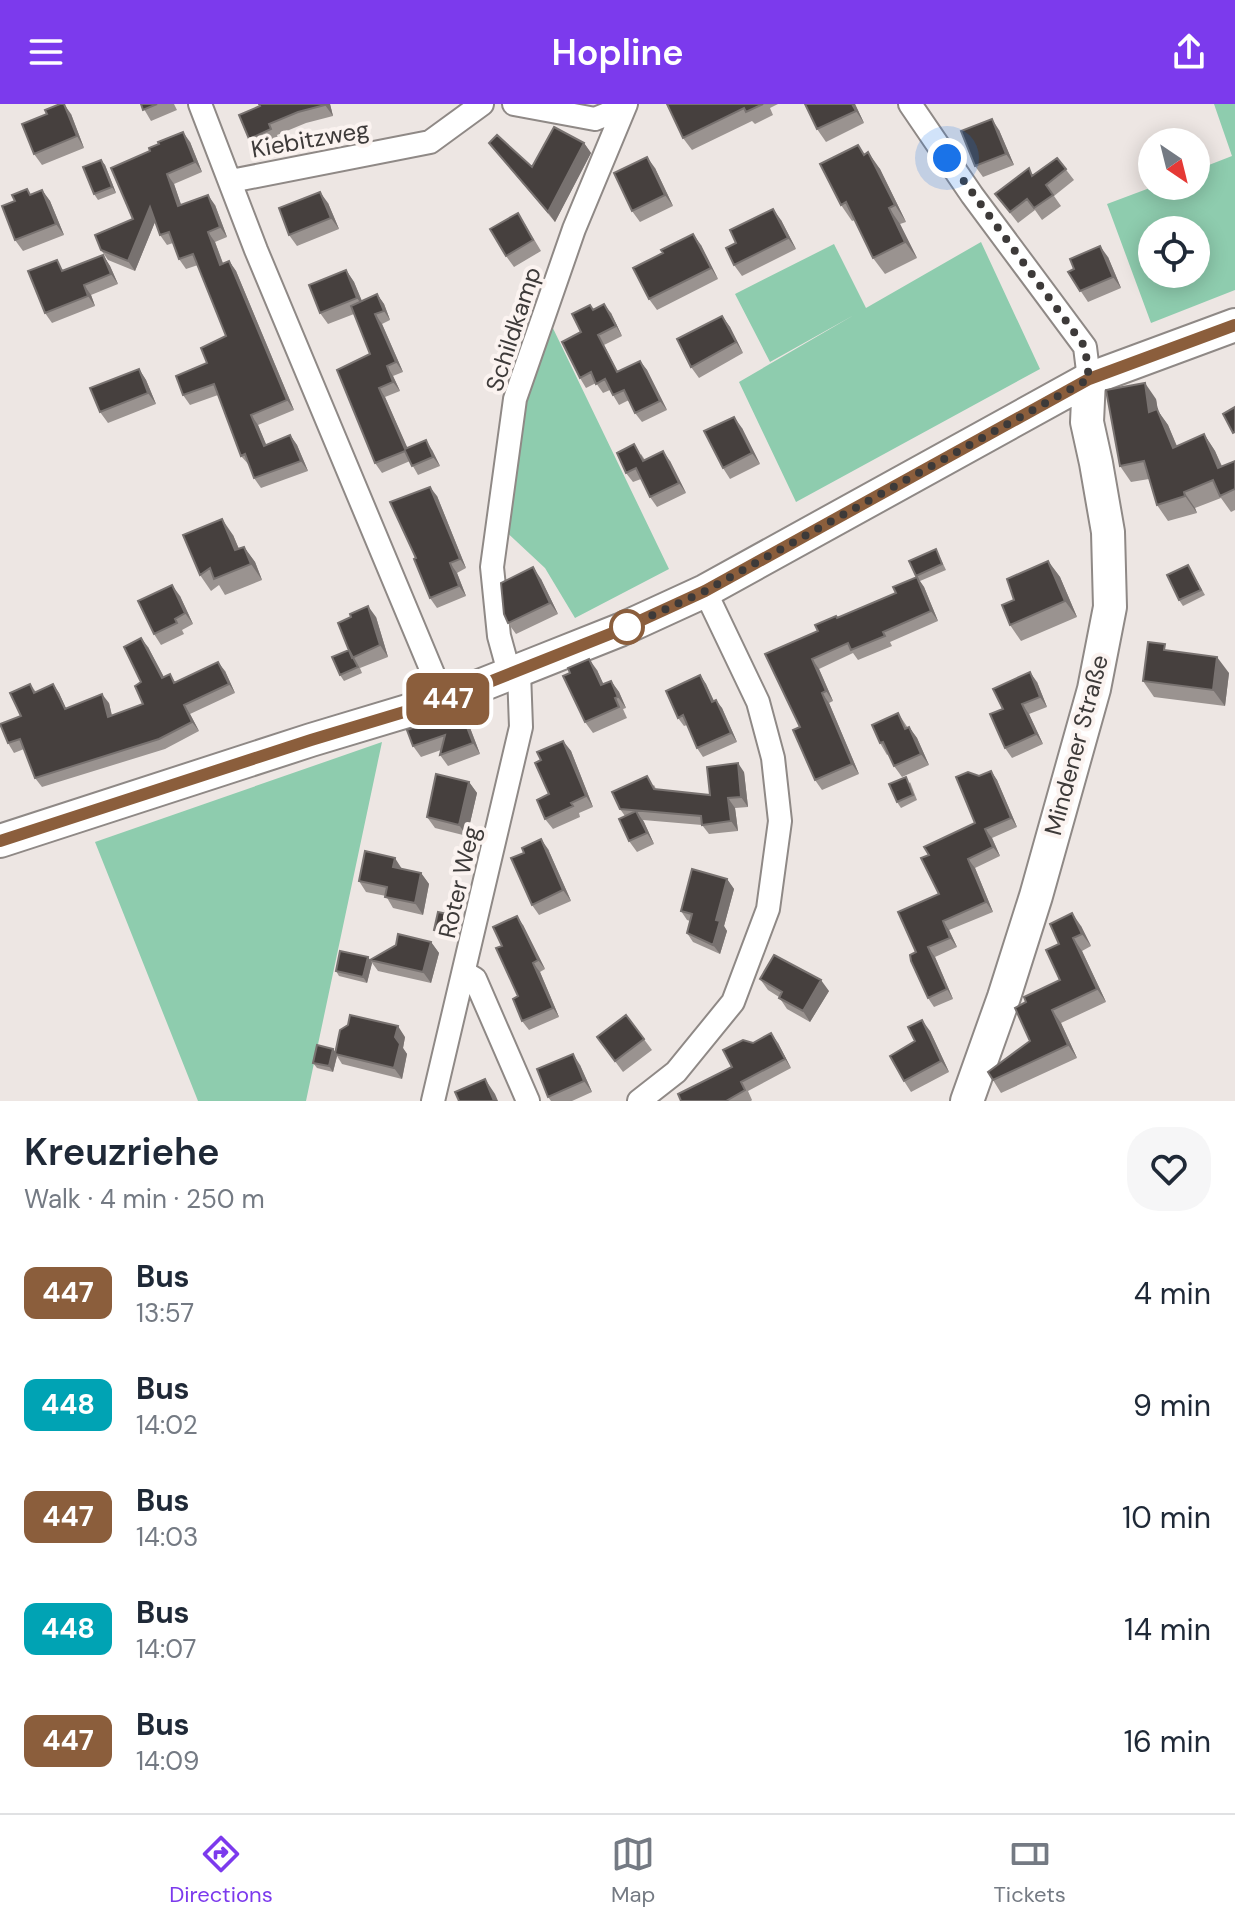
<!DOCTYPE html>
<meta charset="utf-8">
<style>
body{margin:0;font-family:"DM Sans",sans-serif;background:#f6f6f7;color:#1f2937;height:100vh;display:flex;flex-direction:column;font-size:30px;white-space:nowrap}
*{box-sizing:border-box;margin:0}
p{font-size:26px;color:#747a83}
.icon{flex:none;width:44px;height:44px;fill:none;stroke:currentColor;stroke-width:2;stroke-linecap:round;stroke-linejoin:round}
.map{position:relative;height:997px;overflow:hidden}
.details{display:flex;flex-direction:column;background:#fff;flex:1}
.details>*{flex:none}
.badge{padding:0 16px;border-radius:12px;font-size:28px;line-height:52px}
.needle{width:52px;rotate:145deg}
.fabs{position:absolute;left:1138px;top:24px;display:grid;gap:16px}
.fabs a{display:grid;place-items:center;width:72px;height:72px;border-radius:50%;background:#fff;box-shadow:0 4px 20px #0003;font-size:40px}
.you{position:absolute;width:40px;height:40px;margin:-20px;border:6px solid #fff;border-radius:50%;background:#1a73e8;box-shadow:0 0 0 12px #1a73e833}
.map>.badge{position:absolute;translate:-50% -50%;box-shadow:0 0 0 4px #fff}
.round{display:grid;place-items:center;flex:none;width:84px;height:84px;border-radius:32px;background:#f6f6f7}
.head{display:flex;align-items:center;justify-content:space-between;height:136px;padding:0 24px}
h1{font-size:38px;font-weight:600;line-height:60px}
ul{padding:0;list-style:none}
li{display:flex;align-items:center;gap:24px;height:112px;padding:0 24px}
li div{flex:1}
li b{display:block;font-size:30px}
li em{font-style:normal}
li .badge{min-width:88px;font-weight:700;text-align:center}
header{display:flex;justify-content:space-between;align-items:center;height:104px;padding:0 24px;background:#7c3aed;color:#fff;font-size:36px;font-weight:600}
.tabs{display:flex;justify-content:space-around;align-items:center;height:112px;border-top:2px solid #e0e1e3;background:#fff;font-size:22px;color:#747a83}
.tabs a{display:grid;justify-items:center;gap:4px}
.tabs .on{color:#7c3aed}
.map>svg:first-child{display:block}
.green{fill:#8eccae;fill-rule:evenodd}
.lines{fill:none;stroke-linecap:round;stroke-linejoin:round}
.street-casing{stroke:#8f8986;stroke-width:26}
.secondary-casing{stroke:#8f8986;stroke-width:36}
.street{stroke:#fff;stroke-width:22}
.secondary{stroke:#fff;stroke-width:32}
.wall{fill:#9a9390}
.shaded-wall{fill:#787270}
.building{fill:#46403e;stroke:#787270;stroke-width:2}
.line-casing{stroke:#fff;stroke-width:18}
.line{stroke:#8b5e3c;stroke-width:12}
.walk{stroke:#3d3a39;stroke-width:8;stroke-dasharray:0 14.4}
.stop-dot{fill:#fff;stroke:#8b5e3c;stroke-width:4}
.labels{text-anchor:middle;dominant-baseline:central;stroke-width:8;stroke-linejoin:round;paint-order:stroke}
.street-label{font-size:24px;fill:#3d3a39;stroke:#fbf3f0}
</style>
<header><svg class="icon" aria-label="menu" viewBox="0 0 24 24"><path d="M4 6h16M4 12h16M4 18h16"/></svg>Hopline<svg class="icon" aria-label="share" viewBox="0 0 24 24"><path d="M12 15V3M7 8l5-5 5 5M5 13v7h14v-7"/></svg></header>
<div class="map">
<svg width="1235" height="997" viewBox="0 0 1235 997">
<rect width="100%" height="100%" fill="#ede6e3"/>
<path class="green" d="M1214 0H1235V186L1151 219 1107 100 1155 82H1196V66L1232 52ZM1152 126H1196V170H1152Z
M981 138 1040 265 796 398 739 278 854 211 770 258 735 190 834 140 866 204Z
M549 216 669 465 575 514 545 464 488 411Z
M382 638 306 997H198L95 738Z"/>
<g class="lines">
<g class="street-casing">
<path id="street" d="M200 0 256 146 444 596
M514 0 595 15 624 3
M910 0 972 91 1085 243 1089 275
M231 77 430 38 482 0
M510 572 499 532 492 463 515 295 574 125 626 0
M465 869 475 875 528 997
M433 997 521 623 519 568
M639 997 676 968 733 898 768 805 780 717 773 654 758 598 705 487"/>
</g>
<g class="secondary-casing">
<path id="secondary" d="M0 737 311 636 444 596 620 526 705 487 1089 275 1235 221
M967 997 1004 893 1036 792 1094 585 1110 503 1108 428 1096 359 1087 318 1089 275"/>
</g>
<use href="#street" class="street"/>
<use href="#secondary" class="secondary"/>
</g>
<path class="wall" d="M141 0H174L177 6 151 17Z
M330 0 333 12 306 19 277 31 279 37 257 46 249 35 260 2Z
M667 0H778L770 4 773 11 755 20 752 17 692 46 683 34Z
M805 0H855L864 19 826 38 817 25Z
M47 10H71L84 44 42 61 34 50Z
M999 26 1014 61 983 73 975 62Z
M190 38 202 68 174 80 181 101H215L227 133 215 138 223 159 229 157 236 167 294 306 258 321 266 341 290 331 297 341 308 367 261 384 254 374 249 361 241 352 218 291 190 301 183 291 226 232 198 161 186 165 179 155 173 139 167 141 160 131 155 118 135 167 108 156 101 146 133 115 150 47 159 40Z
M489 39 532 63 584 39 591 49 555 118Z
M865 50 880 65 906 118 900 120 917 154 885 170 873 154 855 116 852 117 841 101Z
M1057 54 1074 76 1054 92 1061 102 1042 116 1035 106 1018 119 995 90 1033 71Z
M101 56 105 61 116 89 98 96 94 90Z
M655 64 673 102 640 118 632 107Z
M42 86 50 97 64 131 23 147 15 136 31 90Z
M328 99 339 125 297 142 289 131Z
M781 116 796 145 742 172 734 161Z
M525 120 541 147 514 163 506 152Z
M701 141 718 175 657 206 649 195Z
M103 151 110 162 118 180 91 191 95 202 52 219 45 209 65 166Z
M1108 153 1121 184 1088 198 1068 168Z
M346 166 354 178 362 197 377 190 384 200 390 216 382 220 403 268 393 272 400 287 385 293 407 344 432 346 440 362 418 371 410 357 382 369 375 359 370 250 354 210 328 220 320 209Z
M590 201 593 205 611 209 622 232 604 241 618 268 640 257 647 266 667 306 642 318 635 309 629 296 619 301 610 286 603 289 596 279 586 284 580 274 581 228Z
M722 212 730 223 743 249 699 274 691 263Z
M139 265 146 276 156 300 108 319 100 308Z
M1156 295 1158 307 1168 321 1177 342 1204 330 1215 347 1222 362 1235 357V406L1231 408 1221 394 1195 404 1197 409 1168 417 1157 401 1149 375 1131 378 1120 362Z
M742 324 760 360 730 375 723 364Z
M641 350 645 356 670 357 686 389 657 403 650 393 641 375 633 378 626 369Z
M437 392 466 464 457 469 466 492 437 504 430 494 416 454Z
M233 431 239 445 244 443 255 458 262 476 225 491 219 481 211 487 200 471Z
M936 445 946 466 920 477 924 483 938 517 890 538 892 542 858 556 853 549 819 565 833 597 829 599 859 670 822 686 815 676 800 623 818 527 838 514 896 489 916 473 909 457Z
M1048 457 1060 473 1077 513 1021 537 1010 521 1014 496Z
M1188 461 1205 491 1183 502 1179 496Z
M541 475 558 510 516 530 508 519Z
M180 492 193 520 182 526 184 530 161 541 154 530Z
M376 513 388 553 360 564 362 569 344 577 340 571 349 546Z
M148 543 164 573 170 570 175 578 225 567 235 589 190 610 199 627 165 645 42 683 35 674 24 645 14 649 8 639 21 612 30 580 36 588 53 580 59 589 66 605 109 599 112 611 143 600 141 578Z
M1169 547 1229 569 1225 602 1154 593 1143 577Z
M597 566 603 580 611 577 619 588 626 604 623 605 627 614 593 629 585 618 570 569Z
M700 571 706 580 714 597 722 604 737 638 703 653 697 644 687 621 684 622 678 614Z
M1037 578 1047 603 1029 610 1043 640 1012 654 1005 644 1003 605Z
M464 608 480 650 448 662 440 651 441 646 421 653 413 642Z
M898 609 908 624 909 623 917 634 929 661 902 673 894 662 889 650 887 651 880 639Z
M563 637 571 647 593 703 579 709 580 713 553 725 545 715 549 690 541 656Z
M991 667 997 676 1017 723 992 734 1000 752 975 764 993 808 949 826 957 843 935 853 953 895 934 903 928 894 916 848 939 790 929 751 975 719 979 672Z
M744 668 748 703 735 704 738 727 709 730 702 721 643 716 654 740 637 748 629 737 625 712 620 705 654 681 656 685 710 691Z
M469 678 477 689 467 732 435 724 427 713Z
M910 678 917 696 901 704 897 698Z
M548 745 571 797 539 811 532 801 524 749Z
M402 765 421 769 429 780 423 811 393 804 386 792 366 788 359 777Z
M727 775 734 785 724 822 727 827 720 850 693 838 687 829 690 817 687 816 681 807Z
M457 812 461 818 457 836 438 831 434 826Z
M523 821 545 865 540 868 559 913 529 926 522 917 518 892 502 842Z
M1081 822 1091 842 1082 847 1106 898 1061 919 1077 954 1001 989 993 976 1030 937 1026 898 1060 876 1059 840Z
M431 838 439 849 431 879 378 867 370 856Z
M368 853 372 859 367 879 339 872 336 867Z
M760 875 829 887 810 918 787 905 779 893 768 886Z
M626 911 652 946 623 968 597 933Z
M930 927 949 968 911 988 904 977 915 937Z
M405 933 403 944 407 950 402 975 342 960 337 952 333 968 317 964 313 959 333 945 335 948Z
M753 939H778L791 964 748 987 752 996 751 997H681L732 963Z
M580 961 592 988 572 997H551L548 993Z"/>
<path class="shaded-wall" d="M64 0 71 10 84 44 77 32Z
M325 0H330L333 12 325 1Z
M852 0H855L864 19 856 7Z
M992 15 999 26 1014 61 1006 50Z
M183 28 190 38 202 68 195 58Z
M584 39 591 49 555 118 548 108Z
M868 48 880 65 906 118 895 101Z
M647 53 655 64 673 102 665 91Z
M101 56 105 61 116 89 112 83Z
M167 70 174 80 185 112 178 102Z
M42 86 50 97 64 131 56 120Z
M320 88 328 99 339 125 331 114Z
M208 91 215 101 227 133 220 123Z
M150 103 157 113 135 167 128 157Z
M889 104 900 120 917 154 905 138Z
M773 105 781 116 796 145 788 134Z
M208 128 215 138 227 171 220 161Z
M693 130 701 141 718 175 711 164Z
M1100 142 1108 153 1121 184 1113 173Z
M103 151 110 162 118 180 111 170Z
M229 157 236 167 294 306 287 296Z
M346 166 354 178 365 205 357 194Z
M84 181 91 191 95 202 88 192Z
M377 190 384 200 390 216 384 207Z
M604 200 611 209 622 232 616 222Z
M375 210 382 220 403 268 396 258Z
M722 212 730 223 743 249 736 238Z
M640 257 647 266 667 306 660 297Z
M387 262 393 272 400 287 393 278Z
M139 265 146 276 156 300 148 289Z
M1145 279 1156 295 1158 307 1168 321 1184 360 1149 308Z
M379 284 385 293 412 354 405 345Z
M251 311 258 321 271 352 264 342Z
M734 313 742 324 760 360 752 349Z
M1204 330 1215 347 1229 380 1218 364Z
M290 331 297 341 308 367 301 357Z
M426 336 432 346 440 362 433 353Z
M663 347 670 357 686 389 679 379Z
M430 383 437 392 466 464 460 455Z
M1184 388 1195 404 1197 409 1185 392Z
M222 415 233 431 246 462 235 446Z
M244 443 255 458 262 476 251 460Z
M1048 457 1060 473 1077 513 1065 497Z
M450 459 457 469 466 492 459 482Z
M533 463 541 475 558 510 550 499Z
M917 473 924 483 938 517 931 507Z
M172 481 180 492 193 520 185 509Z
M368 502 376 513 388 553 380 541Z
M141 534 148 543 169 583 162 574Z
M1217 553 1229 569 1225 602 1213 586Z
M589 555 597 566 609 592 601 581Z
M812 555 819 565 833 597 826 587Z
M218 558 225 567 235 589 229 580Z
M1030 568 1037 578 1047 603 1040 593Z
M700 571 706 580 718 606 712 598Z
M611 577 619 588 626 604 618 593Z
M53 580 59 589 71 615 65 605Z
M822 589 829 599 859 670 852 660Z
M102 590 109 599 114 622 108 613Z
M716 596 722 604 737 638 731 629Z
M457 597 464 608 480 650 473 639Z
M1022 600 1029 610 1043 640 1036 630Z
M184 601 190 610 199 627 192 618Z
M909 623 917 634 929 661 921 650Z
M563 637 571 647 593 703 586 692Z
M738 659 744 668 748 703 741 693Z
M991 667 997 676 1017 723 1011 714Z
M469 678 477 689 467 732 459 721Z
M728 694 735 704 738 727 731 717Z
M636 707 644 718 654 740 647 729Z
M985 725 992 734 1000 752 993 743Z
M541 735 548 745 571 797 563 786Z
M395 754 402 765 393 763Z
M968 755 975 764 993 808 986 798Z
M421 769 429 780 423 811 415 799Z
M727 775 734 785 724 822 727 827 720 850 713 841 716 816Z
M1072 809 1081 822 1091 842 1082 830Z
M457 812 461 818 457 836 453 830Z
M517 812 523 821 545 865 538 856Z
M943 817 949 826 957 843 950 834Z
M1073 834 1082 847 1106 898 1097 885Z
M431 838 439 849 431 879 423 868Z
M928 843 935 853 953 895 947 885Z
M368 853 372 859 367 879 363 873Z
M533 859 540 868 559 913 553 904Z
M821 876 829 887 810 918 803 907Z
M1052 906 1061 919 1077 954 1068 941Z
M922 916 930 927 949 968 941 957Z
M398 922 405 933 403 944 407 950 402 975 394 964 395 933Z
M771 929 778 939 791 964 785 955Z
M333 945 337 950H335L337 952 333 968 329 962Z
M573 950 580 961 592 988 584 977Z
M485 975 495 990 498 997H494Z"/>
<path class="building" d="M60 0H64L77 32 34 50 22 20 47 10 45 6Z
M141 0H157L143 6Z
M259 0H325V1L298 8 269 20 271 25 249 35 239 11 260 2Z
M667 0H763L746 8 744 4 683 34Z
M805 0H852L856 7 817 25Z
M992 15 1006 50 975 62 961 27Z
M554 23 584 39 548 108 489 39 497 31 532 63Z
M183 28 195 58 167 70 178 102 208 91 220 123 208 128 220 161 229 157 287 296 251 311 264 342 290 331 301 357 254 374 245 350 241 352 214 280 183 291 176 272 207 259 201 244 226 232 193 150 179 155 169 128 160 131 150 103 128 157 101 146 95 131 133 115 111 64 150 47 149 44 159 40 158 38Z
M858 41 864 51 868 48 895 101 889 104 905 138 873 154 846 98 841 101 820 60Z
M647 53 665 91 632 107 614 69Z
M1057 54 1066 65 1046 81 1053 91 1034 104 1027 95 1010 108 995 90 1029 64 1032 72Z
M101 56 112 83 94 90 83 63Z
M27 85 30 91 42 86 56 120 15 136 2 102 15 97 12 91Z
M320 88 331 114 289 131 279 104Z
M773 105 788 134 734 161 726 144 736 139 730 126Z
M518 109 533 136 506 152 490 125Z
M693 130 711 164 649 195 633 164 663 149 661 146Z
M1100 142 1113 173 1080 187 1068 168 1074 165 1070 155Z
M103 151 111 170 84 181 88 192 45 209 28 167 57 156 62 167Z
M346 166 357 194 320 209 309 181Z
M377 190 384 207 375 210 396 258 387 262 393 278 379 284 405 345 426 336 433 353 412 362 405 347 375 359 337 266 370 250 351 202Z
M604 200 616 222 598 231 617 268 640 257 660 297 635 309 624 286 613 291 605 275 596 280 591 268 580 274 562 238 581 228 572 210 590 201 593 206Z
M722 212 736 238 691 263 677 235Z
M139 265 148 289 100 308 90 284Z
M1145 279 1149 308 1157 305 1173 344 1204 330 1218 364 1235 357V385L1220 392 1213 376 1184 388 1185 392 1157 401 1144 357 1120 362 1106 286Z
M1235 303V328L1233 329 1223 310Z
M734 313 752 349 723 364 704 327Z
M634 340 643 357 663 347 679 379 650 393 636 364 626 369 617 349Z
M430 383 460 455 450 459 459 482 430 494 414 455 416 454 390 398Z
M222 415 235 446 244 443 251 460 214 475 210 464 200 471 183 431Z
M936 445 942 460 916 472 909 457Z
M1048 457 1065 497 1010 521 1002 501 1014 496 1007 475Z
M1188 461 1201 486 1179 496 1167 471Z
M533 463 550 499 508 519 504 510 501 479Z
M917 473 931 507 883 528 885 532 851 546 848 539 812 555 826 587 822 589 852 660 815 676 793 626 800 623 765 550 818 527 815 521 836 512 837 514 896 489 893 483Z
M172 481 185 509 175 515 177 519 154 530 138 497Z
M368 502 380 541 352 554 338 519 351 513 350 510Z
M141 534 162 574 170 570 174 579 218 558 229 580 184 601 192 618 159 635 35 674 20 635 8 639 0 620 21 612 10 589 30 580 34 589 53 580 65 605 102 590 108 613 143 600 135 582 141 578 124 543Z
M1148 538 1165 540 1164 546 1217 553 1213 586 1143 577Z
M349 546 358 563 340 571 332 553Z
M589 555 601 581 611 577 618 593 615 594 619 603 585 618 563 572 570 569 568 564Z
M1030 568 1040 593 1022 600 1036 630 1005 644 990 610 1003 605 993 585Z
M700 571 712 598 716 596 731 629 697 644 683 611 678 614 666 587Z
M457 597 473 639 440 651 445 631 413 642 407 626 449 610 452 599Z
M898 609 905 625 909 623 921 650 894 662 883 638 880 639 872 621Z
M563 637 586 692 571 699 573 702 545 715 537 696 549 690 535 659 541 656 537 648Z
M738 659 741 693 728 694 731 717 702 721 701 712 620 705 612 688 647 672 654 685 710 691 707 663Z
M991 667 1011 714 985 725 993 743 968 755 986 798 943 817 950 834 928 843 947 885 928 894 911 857 910 851 916 848 898 808 939 790 921 754 929 751 924 743 975 719 956 673 968 668 979 672Z
M436 670 469 678 459 721 427 713Z
M906 673 913 691 897 698 889 680Z
M636 707 647 729 629 737 619 715Z
M541 735 563 786 532 801 511 754 524 749 522 744Z
M365 747 395 754 393 763 421 769 415 799 385 793 387 783 359 777Z
M692 765 727 775 716 816 720 817 713 841 687 829 692 810 681 807Z
M438 808 457 812 453 830 434 826Z
M1072 809 1082 830 1073 834 1097 885 1052 906 1068 941 993 976 988 968 1030 937 1015 904 1026 898 1024 893 1060 876 1046 846 1059 840 1050 820Z
M517 812 538 856 533 859 553 904 522 917 513 895 518 892 496 844 502 842 493 823Z
M398 830 431 838 423 868 370 856 396 841Z
M340 847 368 853 363 873 336 867Z
M774 851 821 876 803 907 779 894 782 888 760 875Z
M350 911 398 922 395 933 400 940 394 964 335 950 340 926 348 921Z
M626 911 644 935 615 957 597 933Z
M922 916 941 957 904 977 890 952 915 937 908 923Z
M771 929 785 955 741 978 745 986 726 997H681L678 990 732 963 723 946 743 936 753 939Z
M317 941 333 945 329 962 313 959Z
M573 950 584 977 548 993 537 965Z
M485 975 494 997H459L455 988Z"/>
<g class="lines">
<g class="line-casing">
<path id="line" d="M0 737 311 636 444 596 620 526 705 487 1089 275 1235 221"/>
</g>
<use href="#line" class="line"/>
<path class="walk" d="M627 523 620 526 705 487 1089 275 1085 243 947 54"/>
</g>
<circle class="stop-dot" cx="627" cy="523" r="16"/>
<g class="labels">
<g class="street-label">
<text transform="translate(310 35) rotate(-10)">Kiebitzweg</text>
<text transform="translate(513 225) rotate(-72)">Schildkamp</text>
<text transform="translate(1076 641) rotate(-75)">Mindener Straße</text>
<text transform="translate(459 778) rotate(-77)">Roter Weg</text>
</g>
</g>
</svg>
<div class="fabs">
<a><svg class="needle" viewBox="-14 -14 28 28"><path d="M0-13l5 13h-10z" fill="#e53935"/><path d="M0 13l5-13h-10z" fill="#747a83"/></svg></a>
<a><svg class="icon" aria-label="locate" viewBox="0 0 24 24"><circle cx="12" cy="12" r="6"/><path d="M12 2v4M12 18v4M2 12h4M18 12h4"/></svg></a>
</div>
<div class="you" style="left:947px;top:54px"></div>
<b class="badge" style="left:448px;top:595px;background:#8b5e3c;color:#fff">447</b>
</div>
<section class="details">
<div class="head"><div><h1>Kreuzriehe</h1><p>Walk · 4 min · 250 m</p></div><a class="round"><svg class="icon" aria-label="heart" viewBox="0 0 24 24"><path d="M12 20l-8-8c-3-5 5-10 8-4 3-6 11-1 8 4z"/></svg></a></div>
<ul>
<li><span class="badge" style="background:#8b5e3c;color:#fff">447</span><div><b>Bus</b><p>13:57</p></div><em>4 min</em></li>
<li><span class="badge" style="background:#00a3b4;color:#fff">448</span><div><b>Bus</b><p>14:02</p></div><em>9 min</em></li>
<li><span class="badge" style="background:#8b5e3c;color:#fff">447</span><div><b>Bus</b><p>14:03</p></div><em>10 min</em></li>
<li><span class="badge" style="background:#00a3b4;color:#fff">448</span><div><b>Bus</b><p>14:07</p></div><em>14 min</em></li>
<li><span class="badge" style="background:#8b5e3c;color:#fff">447</span><div><b>Bus</b><p>14:09</p></div><em>16 min</em></li>
</ul>
</section>
<nav class="tabs">
<a class="on"><svg class="icon" aria-label="directions" viewBox="0 0 24 24"><path d="M12 3l9 9-9 9-9-9zM9 14v-3h6M13 9l2 2-2 2"/></svg>Directions</a>
<a><svg class="icon" aria-label="map" viewBox="0 0 24 24"><path d="M3 6l6-2 6 2 6-2v14l-6 2-6-2-6 2zM9 4v14M15 6v14"/></svg>Map</a>
<a><svg class="icon" aria-label="tickets" viewBox="0 0 24 24"><path d="M3 7h18v10H3zM15 7v10"/></svg>Tickets</a>
</nav>
